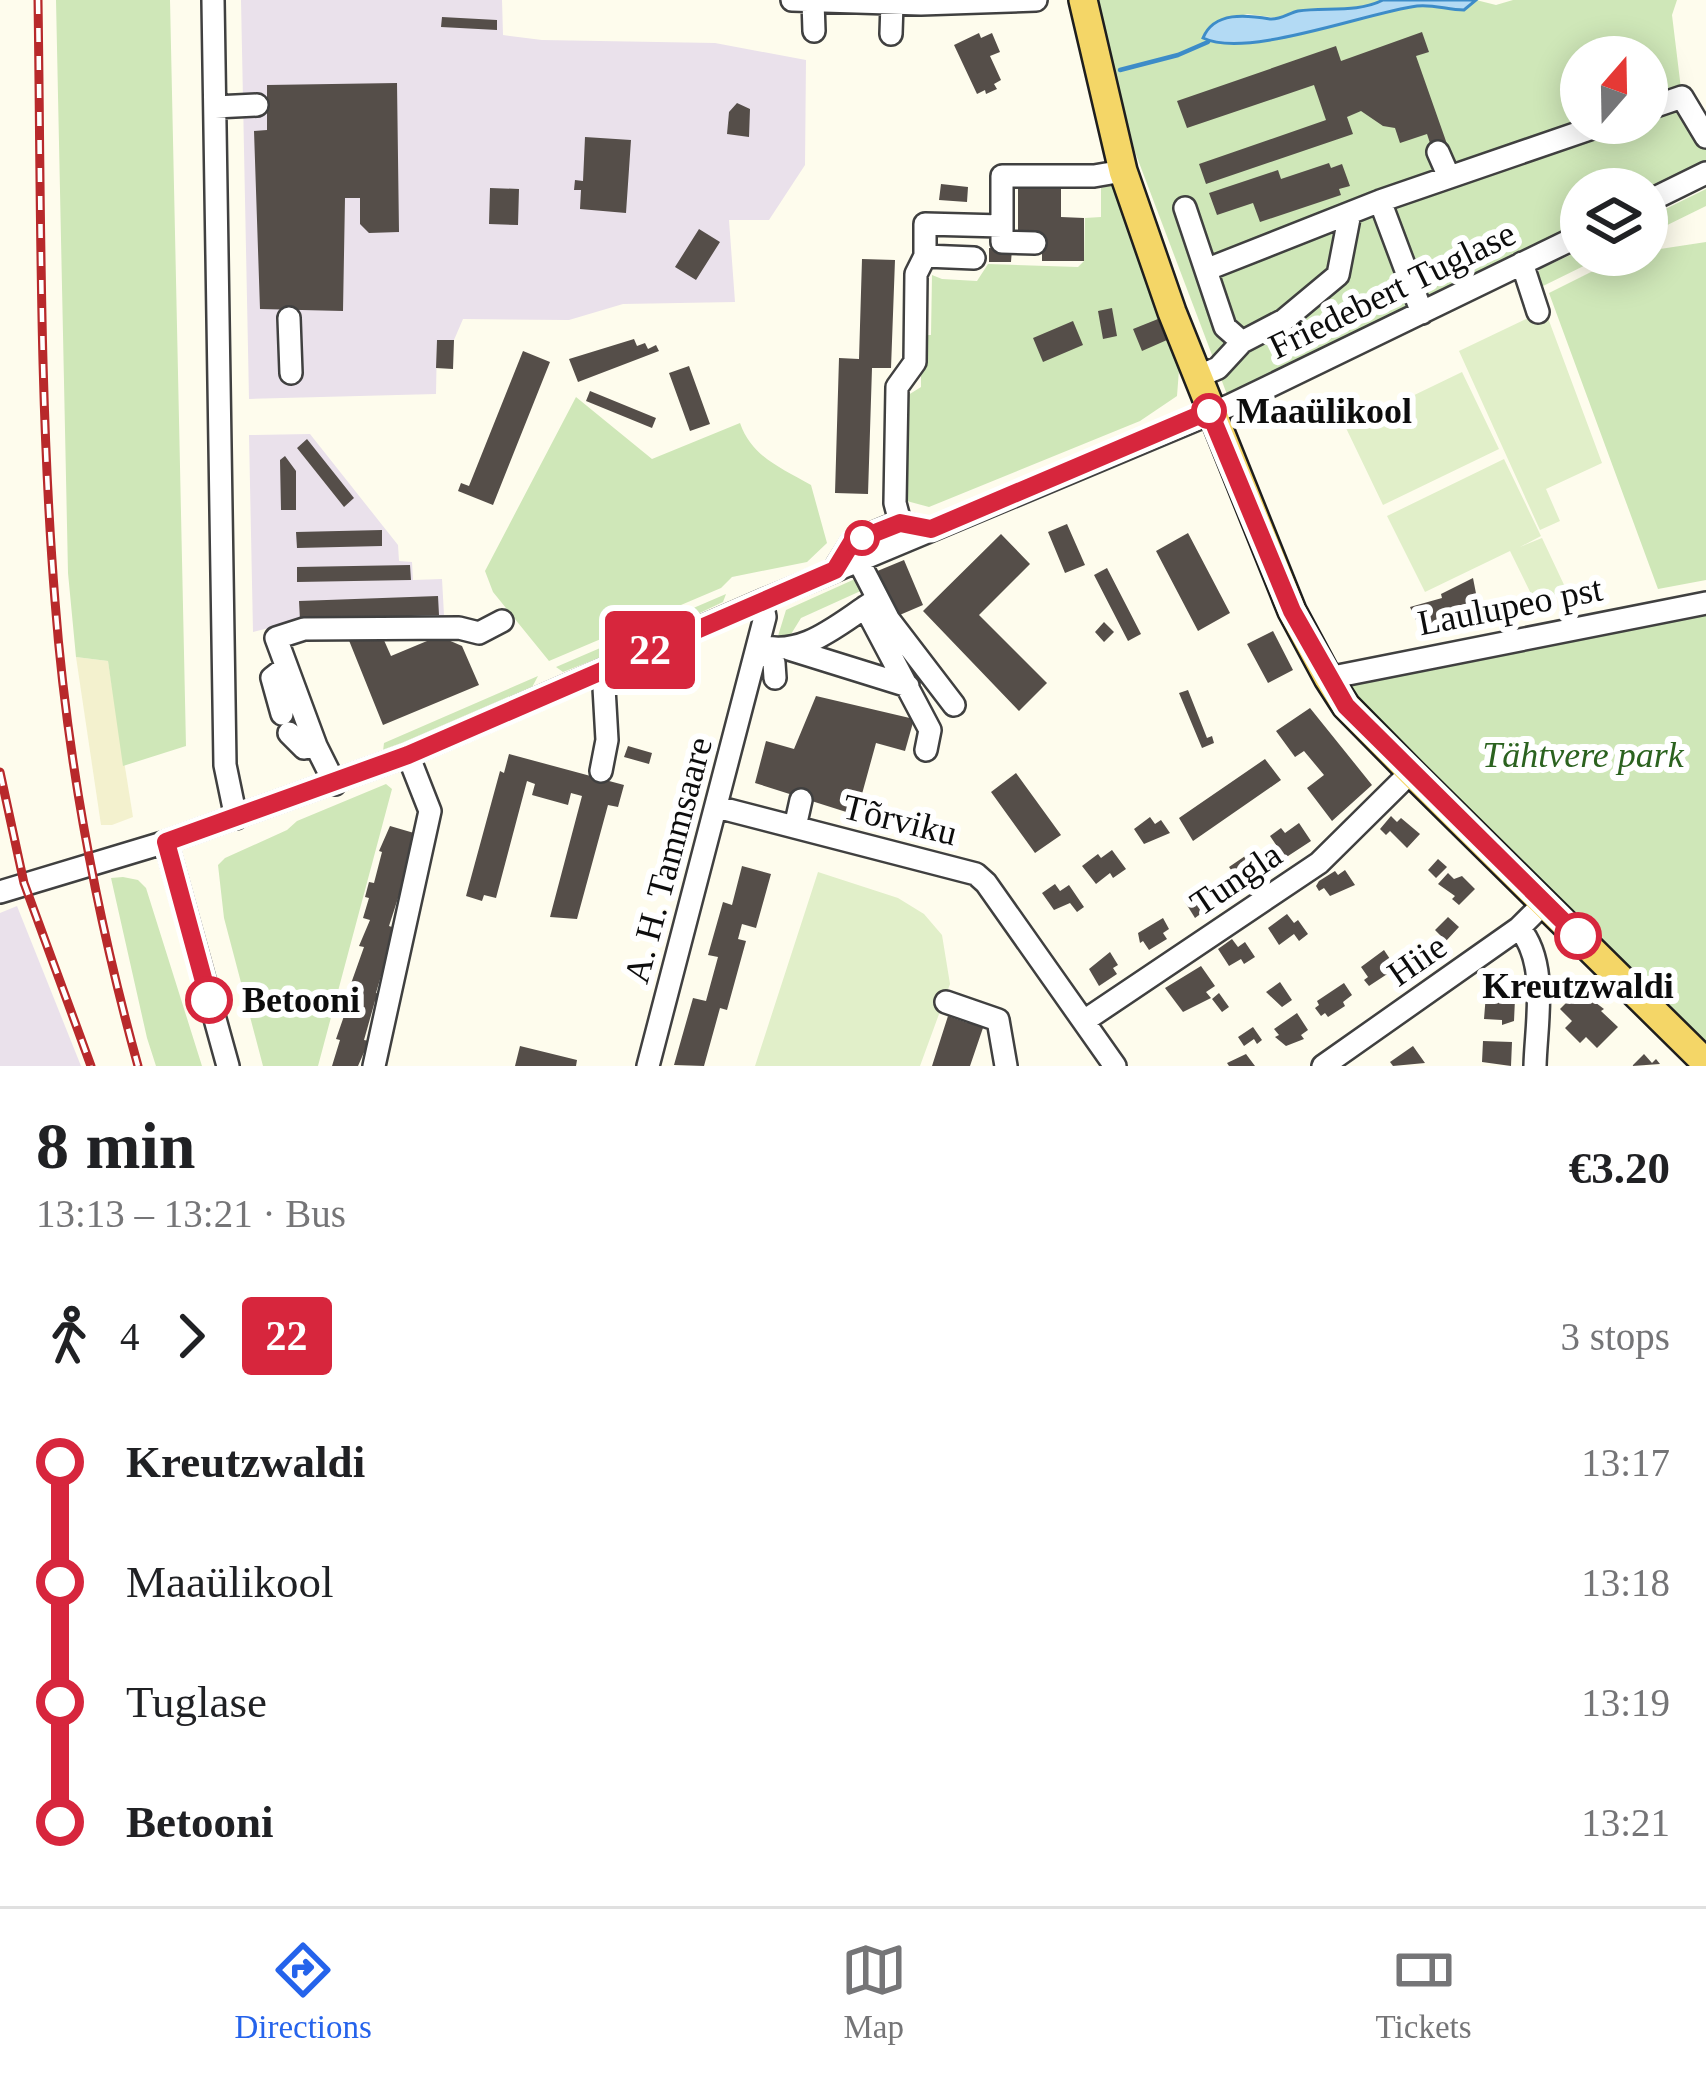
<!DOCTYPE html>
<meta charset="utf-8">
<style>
body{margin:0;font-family:"Times New Roman",serif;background:#f2f2f2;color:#202124;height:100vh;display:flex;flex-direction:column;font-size:45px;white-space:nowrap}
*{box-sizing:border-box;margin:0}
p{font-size:39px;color:#757577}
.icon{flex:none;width:66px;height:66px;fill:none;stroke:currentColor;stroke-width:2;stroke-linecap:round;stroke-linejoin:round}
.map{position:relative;height:1066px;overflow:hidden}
.sheet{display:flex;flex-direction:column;background:#fff;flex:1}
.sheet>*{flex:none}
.badge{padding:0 24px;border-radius:9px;font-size:42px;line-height:78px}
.needle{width:78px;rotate:20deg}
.controls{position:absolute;left:1560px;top:36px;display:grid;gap:24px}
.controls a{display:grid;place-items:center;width:108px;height:108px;border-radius:50%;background:#fff;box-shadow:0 6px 30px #0003;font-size:60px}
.map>.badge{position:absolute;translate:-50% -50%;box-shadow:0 0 0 6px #fff}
.legs{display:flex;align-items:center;gap:18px;height:132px;padding:0 36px;font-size:39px}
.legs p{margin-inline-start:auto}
.summary{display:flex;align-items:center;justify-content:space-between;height:204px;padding:0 36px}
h1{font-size:66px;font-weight:700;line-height:90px}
ul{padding:0 36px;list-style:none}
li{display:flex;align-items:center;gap:42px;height:120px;font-size:45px}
li i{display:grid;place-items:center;width:18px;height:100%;margin:0 15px;background:currentColor}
li i::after{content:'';width:30px;height:30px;margin:-15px;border:9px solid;border-radius:50%;background:#fff}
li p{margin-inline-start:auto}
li:first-child i{background:linear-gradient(#0000 50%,currentColor 0)}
li:last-child i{background:linear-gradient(currentColor 50%,#0000 0)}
.menu{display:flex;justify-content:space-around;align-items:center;height:168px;border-top:3px solid #e0e0e0;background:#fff;font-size:33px;color:#757577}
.menu a{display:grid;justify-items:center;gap:6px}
.menu .active{color:#2563eb}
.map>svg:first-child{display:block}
.industrial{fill:#eae1eb}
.farmland{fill:#f3f1ce}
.green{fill:#cfe7b8;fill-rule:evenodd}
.pitch{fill:#e1efc9}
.water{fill:#b3daf4;stroke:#3d8cc8;stroke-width:3}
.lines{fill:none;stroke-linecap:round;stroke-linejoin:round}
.stream{stroke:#3d8cc8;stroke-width:4.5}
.building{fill:#554e49}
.minor-casing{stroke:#404040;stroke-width:26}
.major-casing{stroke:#1e1e1e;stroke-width:32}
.minor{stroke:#fff;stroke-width:21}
.major{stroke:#f4d667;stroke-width:27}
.rail-casing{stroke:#b8292b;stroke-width:9}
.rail{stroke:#fff;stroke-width:4.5;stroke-dasharray:14;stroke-linecap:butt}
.line-1-casing{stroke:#fff;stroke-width:27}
.line-1{stroke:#d7263d;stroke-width:18}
.stop-1-dot{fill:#fff;stroke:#d7263d;stroke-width:6}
.labels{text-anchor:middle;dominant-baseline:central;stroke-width:12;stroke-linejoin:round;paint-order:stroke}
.street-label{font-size:36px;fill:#0d0d0d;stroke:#fff}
.stop-label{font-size:36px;font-weight:bold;fill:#0d0d0d;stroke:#fff;text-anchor:start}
.park-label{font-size:36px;font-style:italic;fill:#2b621f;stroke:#fff}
</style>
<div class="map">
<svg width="1706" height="1066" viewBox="0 0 1706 1066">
<rect width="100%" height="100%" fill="#fefced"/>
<path class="industrial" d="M241 0H502L503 35 542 40 715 43 806 60 805 165 769 220H729L735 302 623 304 569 320 463 319 454 340H437L436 394 249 399Z
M310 434 398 545 399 561 412 562 413 580 442 579 444 615 300 620 253 632 249 435Z
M17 906 81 1066H0V913Z"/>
<path class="farmland" d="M76 657 108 661 133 817 112 825H101Z"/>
<path class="green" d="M56 0H170L186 746 123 766 108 661 76 657 68 573Z
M1097 0H1383L1370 7 1301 11 1279 18 1247 14 1210 26 1208 42C1279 46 1344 17 1413 7 1437 3 1457 16 1476 0L1496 5 1513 0H1677L1672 15 1682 97 1706 137V173L1647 202V189H1581V235L1231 405 1135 152ZM1581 57H1647V123H1581Z
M1125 182 1179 370 1177 396 1140 421 929 507 903 500 905 397 921 387V335H931L932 275 942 279 977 281 988 264 1078 267 1084 261 1085 218 1101 217V188Z
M1706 189V206L1647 235V218Z
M1706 242V580L1658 589 1549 293 1591 272H1599L1598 268 1626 255H1647V251Z
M1581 250V255H1606L1539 288 1536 277 1540 269Z
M576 397 652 459 740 423C752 457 780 467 811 485L827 543 807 562 732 577 721 588 549 661 493 592 485 571Z
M855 579 865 589 801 618 788 639 778 636 786 610Z
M726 594 723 602 632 645 563 672 556 667Z
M1706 610V1048L1364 711 1340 679Z
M538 676 529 693 386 753 383 751 384 743Z
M386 784 392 789 318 1066H263L224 918 218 865 225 858 287 830 297 821Z
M123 877 138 880 146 888 202 1066H156L147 1038 111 878Z"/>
<path class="pitch" d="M1545 310 1602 463 1546 489 1560 521 1540 530 1459 351Z
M1462 372 1499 449 1383 505 1346 428Z
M1504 459 1541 536 1520 547 1542 538 1566 589 1536 604 1510 551 1425 592 1387 516Z
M818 872 898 898 924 914 942 935 950 984 920 1066H755Z"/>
<path class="water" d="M1383 0H1476L1464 10C1448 10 1433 4 1417 6 1365 13 1247 59 1203 38 1214 11 1247 15 1270 19 1280 20 1289 13 1298 11 1325 7 1358 13 1383 0Z"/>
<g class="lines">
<path class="stream" d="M1120 70 1178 55 1208 42"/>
</g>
<path class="building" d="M442 17 497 20V30L441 27Z
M1422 32 1429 52 1416 56 1447 144 1432 149 1427 134 1400 143 1395 128 1383 126 1361 111 1347 117 1353 134 1206 184 1199 164 1326 120 1314 85 1187 128 1177 101 1336 46 1341 61Z
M979 33 981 38 992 33 1000 52 990 56 1001 80 994 84 997 89 986 94 985 90 977 94 954 45Z
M397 83 399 232 369 233 360 224V198H345L343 311 260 309 254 131 267 130V85Z
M737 103 750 109 749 137 727 134 729 112Z
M585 137 631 140 626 213 580 209 581 190H574L575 180 583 181Z
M1329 163 1331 168 1342 164 1350 186 1339 189 1341 195 1260 222 1253 203 1217 215 1209 193 1278 170 1281 179Z
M941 184 968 187 967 202 939 200Z
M1018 187 1061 188V217L1084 218V261H1042V233L1018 232Z
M490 188 519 189 518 225 489 224Z
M699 229 720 242 696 280 675 267Z
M989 248 1012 249 1011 262H989Z
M862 259 895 260 891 368H872L868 494 835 493 839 358 859 359Z
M1112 308 1117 336 1103 339 1098 311Z
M1158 319 1167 340 1142 351 1133 329Z
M1073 321 1083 345 1043 362 1033 338Z
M634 339 637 346 645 343 648 349 656 345 659 351 578 382 569 359Z
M437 340H454L453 369 436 368Z
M523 351 550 362 493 505 458 491 461 483 469 486Z
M689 366 710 424 690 431 669 373Z
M590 391 656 418 652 428 586 401Z
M307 439 354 498 344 507 297 448Z
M285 456 296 471V510H281L280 460Z
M1067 524 1085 565 1065 573 1048 532Z
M382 530V546L297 548 296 532Z
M1188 533 1230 613 1198 631 1156 551Z
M1001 534 1030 564 979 615 1047 683 1019 711 923 611Z
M904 560 923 605 895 617 875 572Z
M410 565 411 580 297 582V567Z
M1107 568 1141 634 1128 641 1094 575Z
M1473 578 1480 614 1419 627 1410 607 1442 598 1441 594Z
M438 596 439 615 300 620 299 601Z
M1104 622 1114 632 1104 642 1095 632Z
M1273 631 1293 670 1268 683 1247 644Z
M439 636 462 646 479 685 383 725 348 638H383L391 656Z
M1188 690 1207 738 1212 736 1214 743 1202 748 1179 693Z
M816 696 914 719 905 751 876 743 862 794 868 795 862 817 755 783 766 741 794 749Z
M1310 708 1372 785 1332 821 1307 788 1324 775 1304 751 1295 757 1276 731Z
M628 746 652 753 649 764 624 757Z
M509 754 624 785 618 807 608 805 577 919 550 917 582 796 571 793 568 805 532 795 535 784 527 781 496 898 484 895 482 901 466 896 500 771 504 773Z
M1265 759 1281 780 1193 841 1179 818Z
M1016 773 1061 835 1035 853 991 792Z
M1391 816 1397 822 1401 818 1420 834 1407 848 1390 831 1386 835 1380 829Z
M1150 817 1155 824 1161 820 1170 833 1144 844 1134 829Z
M1299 823 1311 841 1285 858 1270 836 1281 828 1285 833Z
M390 826 414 833 408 854 412 855 389 926 395 928 376 993 380 994 375 1001 364 1040 369 1041 358 1066H332L340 1040 336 1039 352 993 348 992 364 947 359 946 370 920 363 918 369 898 365 897 369 882 374 883 382 852 379 851Z
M1112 850 1126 869 1113 878 1110 873 1096 884 1082 866 1098 854 1101 858Z
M1251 852 1262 868 1256 872 1259 876 1242 888 1233 879 1236 877 1229 867Z
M1438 859 1447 867 1436 878 1428 870Z
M742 866 771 874 756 928 742 924 738 939 746 941 727 1010 720 1008 704 1066 674 1065 693 998 706 1001 718 957 708 955 723 902 732 905Z
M1345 870 1355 885 1330 896 1324 888 1319 891 1316 886 1319 881 1335 871 1338 875Z
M1448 873 1454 879 1462 876 1475 889 1459 905 1452 899 1455 896 1438 884Z
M1206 882 1218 901 1195 918 1185 902 1203 891 1200 886Z
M1055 884 1060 891 1069 885 1084 907 1077 912 1070 903 1054 910 1042 893Z
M1287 914 1294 923 1298 920 1308 934 1299 941 1294 934 1279 945 1268 928Z
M1448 917 1459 927 1446 941 1435 930Z
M1163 918 1169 929 1163 933 1167 939 1149 950 1143 941 1140 943 1138 933Z
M1232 939 1238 947 1245 942 1255 957 1244 964 1241 959 1229 966 1218 949Z
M1384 950 1390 959 1400 952 1407 961 1369 986 1364 980 1368 977 1361 967Z
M1110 952 1118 965 1113 968 1117 974 1099 986 1089 969Z
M1201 966 1215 986 1206 992 1211 998 1183 1012 1165 988Z
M1280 982 1292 1000 1282 1007 1266 992Z
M1344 983 1352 995 1343 1002 1345 1006 1328 1017 1325 1013 1321 1016 1315 1008 1319 1005 1317 1001Z
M1579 990 1604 1009 1601 1011 1618 1027 1597 1048 1586 1037 1580 1043 1565 1028 1572 1021 1560 1009Z
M1219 993 1229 1007 1222 1012 1212 999Z
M1486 994 1515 999 1514 1021 1502 1025V1020L1484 1019Z
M1297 1013 1308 1030 1301 1035 1304 1039 1286 1046 1275 1037 1279 1035 1274 1029Z
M948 1016 968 1023 969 1016 985 1022 970 1066H932Z
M1253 1027 1262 1040 1257 1044 1254 1039 1244 1046 1238 1037Z
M1483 1041 1512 1042 1511 1066 1482 1062Z
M520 1046 577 1060 576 1066H515Z
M1413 1046 1425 1063 1393 1066 1390 1062Z
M1246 1054 1255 1066H1229L1227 1063Z
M1644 1054 1652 1063 1656 1059 1660 1064 1632 1066Z"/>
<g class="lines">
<g class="minor-casing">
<path id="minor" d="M213 0 225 765 236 818
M792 0 921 4 1036 0
M813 1 814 31
M891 34 892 3
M215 107 257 105
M1647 109 1682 97 1706 137
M1438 152 1449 177
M1380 201 1422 313
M1647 202 1706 173
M1185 208 1225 327 1242 342
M1002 226V242L1035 243
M925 256 974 258
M1522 263 1538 312
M1208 269 1380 201 1607 123
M289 318 291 373
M1197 377 1218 368 1242 342 1284 320 1338 275 1350 213
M900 522 895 503 897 387 915 362 916 274 925 256V224L1002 226V176H1094L1123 171
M858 560 889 620 954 705
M835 569 852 542 900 522 911 525
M865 607 930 730 926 750
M758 645C802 659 838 624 873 602
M766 647 774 663 775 678
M789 649 908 686
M1328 678 1706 603
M282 714 272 678 286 667
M289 733 304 748 316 746
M601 771 607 740 603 670
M335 784 316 746 276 638 304 629 459 628 479 633 502 621
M717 807 976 874 986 883 1115 1066
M795 827 801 800
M166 842 228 1066
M0 892 166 842 408 755 762 601 1231 405 1581 235
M1519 928C1549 963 1536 1023 1535 1066
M946 1002 998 1020 1006 1066
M1084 1021 1319 863 1411 772
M374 1066 430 811 408 755
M648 1066 765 617 762 601
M1323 1066 1519 928 1544 903"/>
</g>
<g class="major-casing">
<path id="major" d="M1083 0 1123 171 1172 312 1292 611 1328 678 1346 706 1411 772 1706 1063"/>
</g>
<use href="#minor" class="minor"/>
<use href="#major" class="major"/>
<g class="rail-casing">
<path id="rail" d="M38 0C41 200 39 401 55 601 67 758 96 914 138 1066
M0 772 24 883 91 1066"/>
</g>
<use href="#rail" class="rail"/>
</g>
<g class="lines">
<g class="line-1-casing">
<path id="line-1" d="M209 1000 166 842 408 755 835 570 852 542 900 523 931 529 1209 411 1292 611 1346 706 1578 936"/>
</g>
<use href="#line-1" class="line-1"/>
</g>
<g class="stop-1-dot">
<circle cx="1209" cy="411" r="15"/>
<circle cx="862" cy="538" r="15"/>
<circle cx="1578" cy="936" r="21"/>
<circle cx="209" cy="1000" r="21"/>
</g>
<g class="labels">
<g class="street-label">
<text transform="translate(1392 290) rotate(-26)">Friedebert Tuglase</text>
<text transform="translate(1510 606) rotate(-11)">Laulupeo pst</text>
<text transform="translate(900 820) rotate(14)">Tõrviku</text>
<text transform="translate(668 860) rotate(-75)">A. H. Tammsaare</text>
<text transform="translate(1236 879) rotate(-34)">Tungla</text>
<text transform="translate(1417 960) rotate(-35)">Hiie</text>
</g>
<g class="stop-label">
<text x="1236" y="411">Maaülikool</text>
<text x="1578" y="986" text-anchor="middle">Kreutzwaldi</text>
<text x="242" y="1000">Betooni</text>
</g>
<g class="park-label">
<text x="1583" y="755">Tähtvere park</text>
</g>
</g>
</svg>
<div class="controls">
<a><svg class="needle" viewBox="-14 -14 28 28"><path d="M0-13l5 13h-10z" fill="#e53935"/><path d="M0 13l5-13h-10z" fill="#757577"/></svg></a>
<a><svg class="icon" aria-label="layers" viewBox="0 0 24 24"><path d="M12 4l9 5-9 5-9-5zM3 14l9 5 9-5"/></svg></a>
</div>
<b class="badge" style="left:650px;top:650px;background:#d7263d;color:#fff">22</b>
</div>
<section class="sheet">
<div class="summary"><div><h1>8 min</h1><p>13:13 – 13:21 · Bus</p></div><b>€3.20</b></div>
<div class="legs"><svg class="icon" aria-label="walk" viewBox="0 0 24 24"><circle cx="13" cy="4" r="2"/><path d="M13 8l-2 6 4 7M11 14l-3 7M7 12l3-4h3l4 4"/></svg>4<svg class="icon" aria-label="forward" viewBox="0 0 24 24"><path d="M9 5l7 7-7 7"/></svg><b class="badge" style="background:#d7263d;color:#fff">22</b><p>3 stops</p></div>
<ul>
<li><i style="color:#d7263d"></i><b>Kreutzwaldi</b><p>13:17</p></li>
<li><i style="color:#d7263d"></i><span>Maaülikool</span><p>13:18</p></li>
<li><i style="color:#d7263d"></i><span>Tuglase</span><p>13:19</p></li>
<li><i style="color:#d7263d"></i><b>Betooni</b><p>13:21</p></li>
</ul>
</section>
<nav class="menu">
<a class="active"><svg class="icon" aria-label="directions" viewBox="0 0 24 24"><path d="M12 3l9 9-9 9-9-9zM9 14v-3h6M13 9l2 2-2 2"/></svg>Directions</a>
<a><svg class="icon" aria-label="map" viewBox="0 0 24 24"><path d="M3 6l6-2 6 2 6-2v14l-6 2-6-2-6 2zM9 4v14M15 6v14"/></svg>Map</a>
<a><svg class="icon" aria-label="tickets" viewBox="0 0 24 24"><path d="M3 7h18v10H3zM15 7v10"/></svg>Tickets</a>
</nav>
